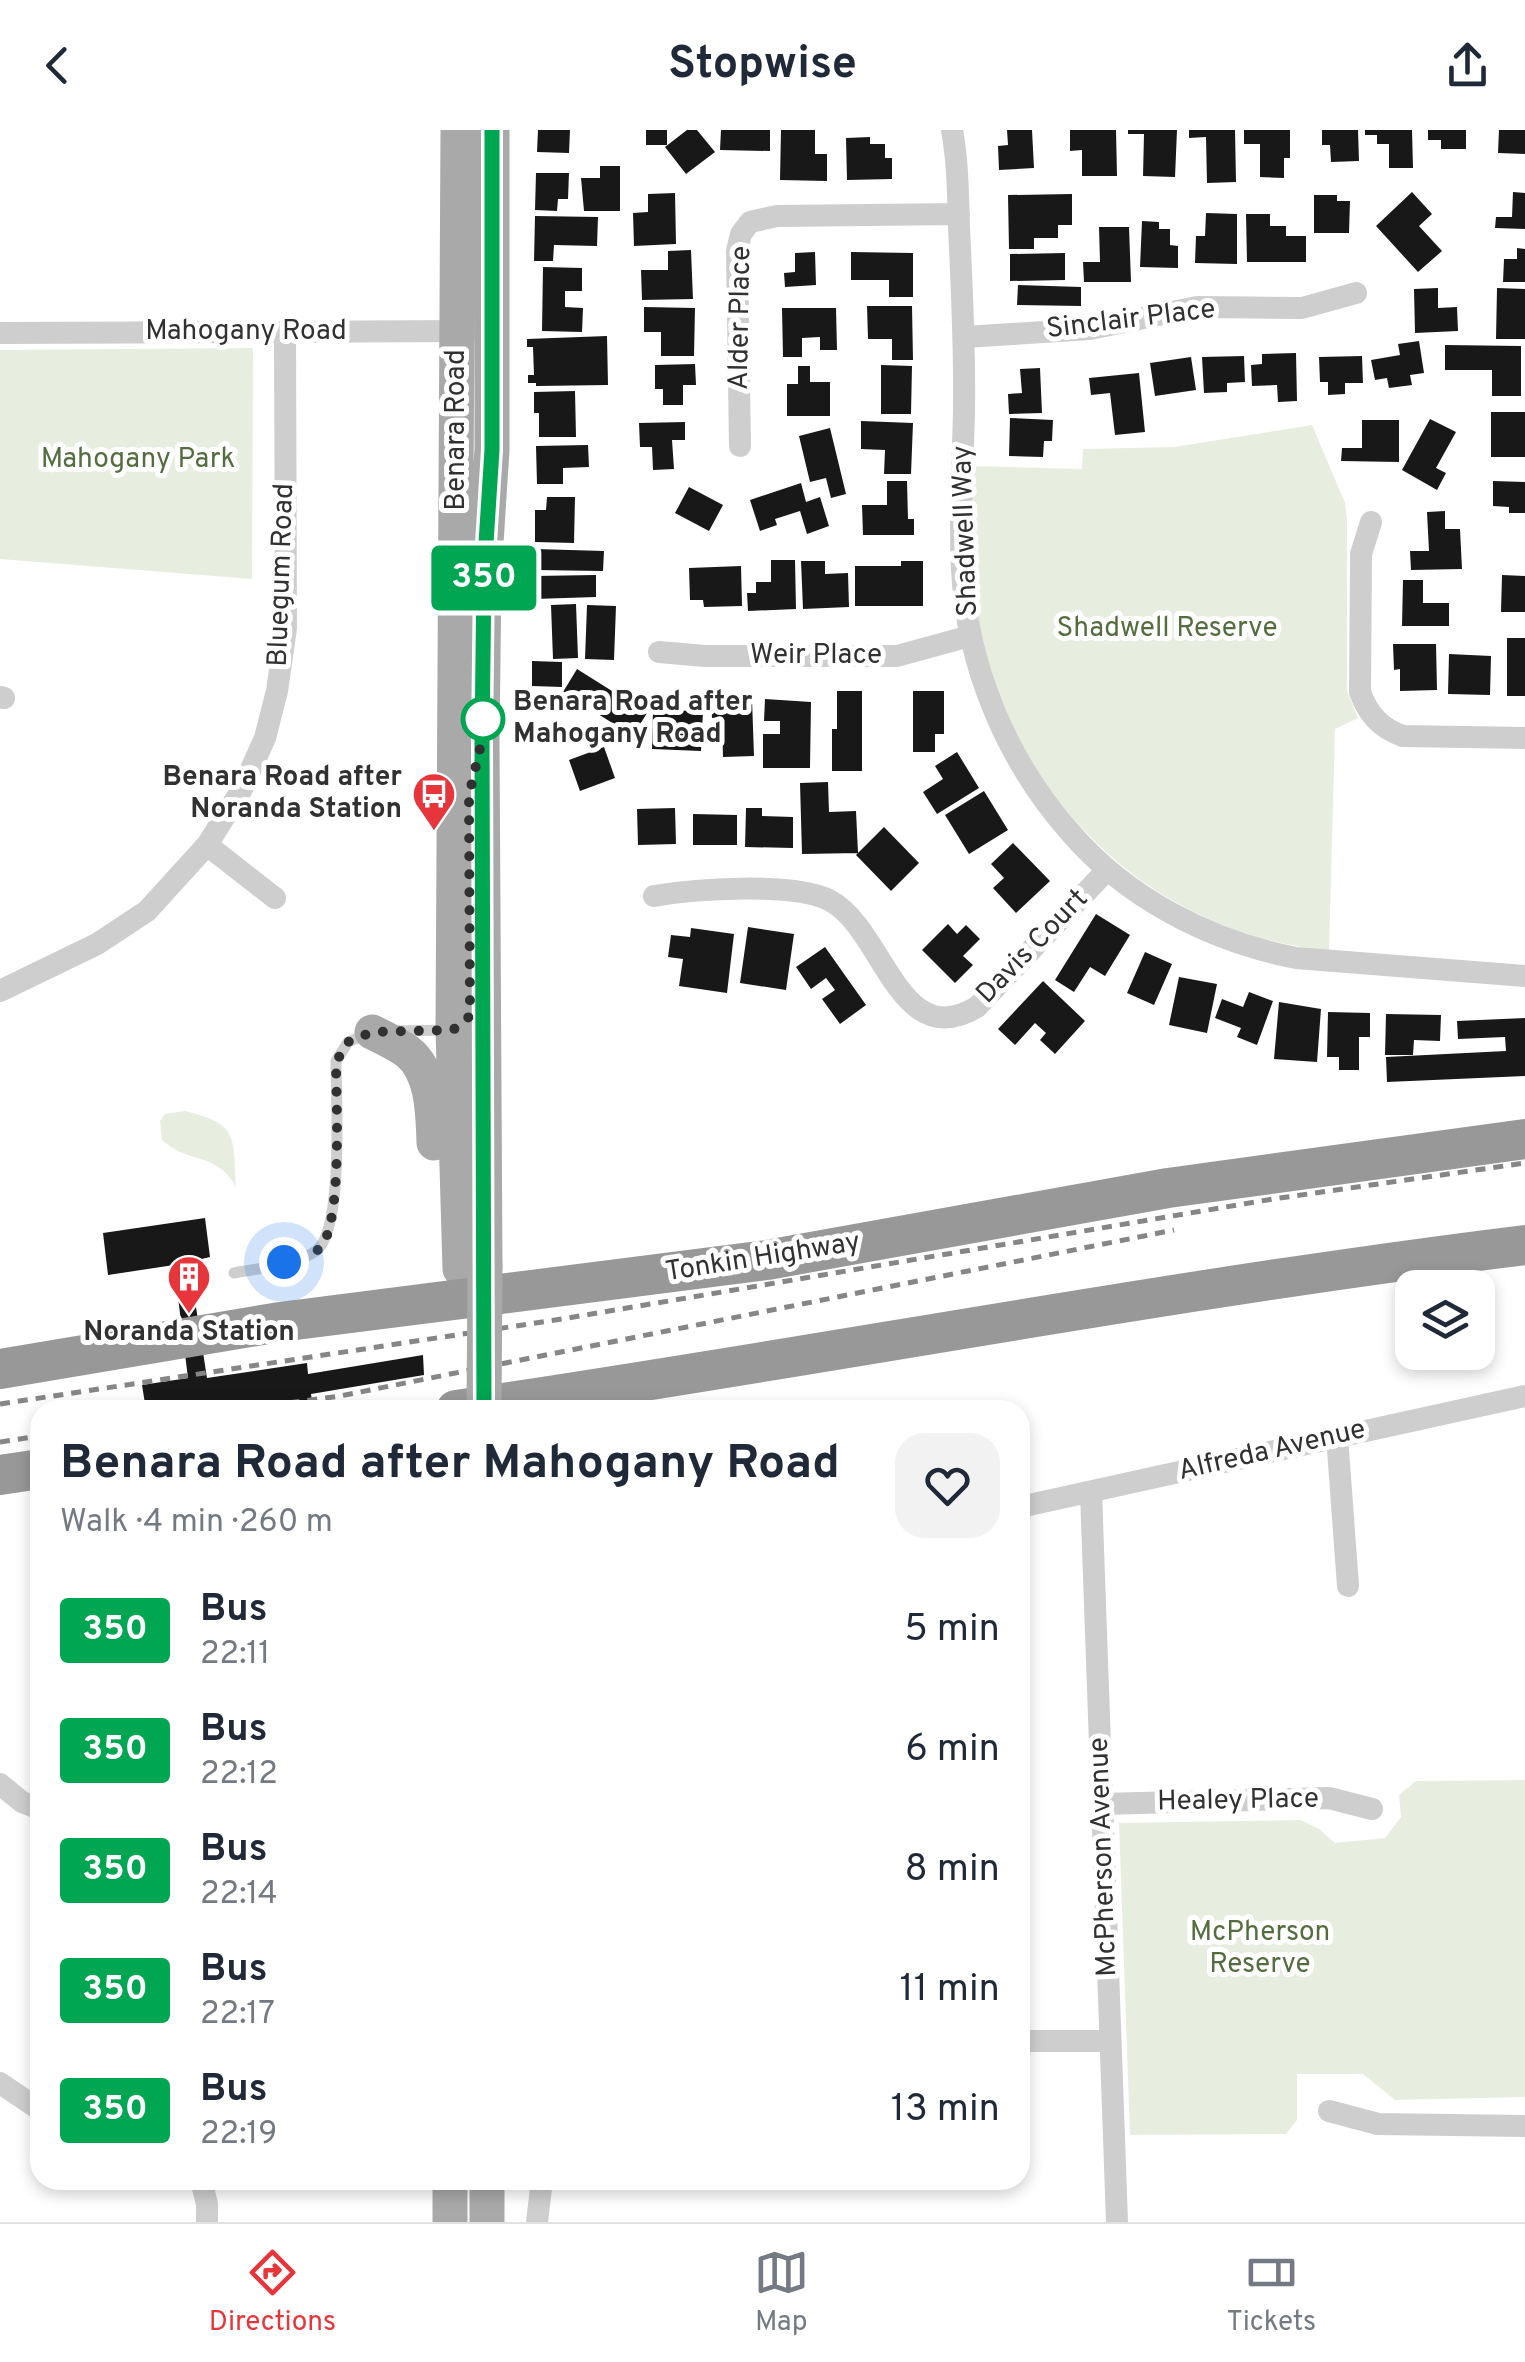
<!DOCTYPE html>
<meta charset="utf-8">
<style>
body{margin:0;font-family:Overpass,sans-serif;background:#f2f2f3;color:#1f2937;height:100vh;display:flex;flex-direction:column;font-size:38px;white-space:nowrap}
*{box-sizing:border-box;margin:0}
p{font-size:32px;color:#747a83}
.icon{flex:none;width:55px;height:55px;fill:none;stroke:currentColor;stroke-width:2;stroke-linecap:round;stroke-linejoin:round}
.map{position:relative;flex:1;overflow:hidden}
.side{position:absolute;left:30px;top:1270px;width:1000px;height:790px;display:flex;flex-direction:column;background:#fff;border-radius:30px;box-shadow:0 5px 15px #0003}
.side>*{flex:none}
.badge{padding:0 20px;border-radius:8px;font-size:35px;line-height:65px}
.tools{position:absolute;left:1395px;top:1140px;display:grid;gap:20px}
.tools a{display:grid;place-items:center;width:100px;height:100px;border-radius:20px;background:#fff;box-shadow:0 5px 15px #0003;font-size:50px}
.you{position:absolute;width:50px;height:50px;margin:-25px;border:8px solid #fff;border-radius:50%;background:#1a73e8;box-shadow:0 0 0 15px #1a73e833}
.map>.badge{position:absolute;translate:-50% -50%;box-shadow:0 0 0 5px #fff}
.round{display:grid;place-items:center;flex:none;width:105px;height:105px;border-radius:30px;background:#f2f2f3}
.headline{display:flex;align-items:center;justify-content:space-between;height:170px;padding:0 30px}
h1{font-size:48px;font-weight:700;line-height:75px}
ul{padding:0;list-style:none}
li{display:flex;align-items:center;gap:30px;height:120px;padding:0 30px}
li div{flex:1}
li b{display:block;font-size:38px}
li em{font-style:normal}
li .badge{min-width:110px;font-weight:700;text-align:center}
header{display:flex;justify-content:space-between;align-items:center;height:130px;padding:0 30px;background:#fff;font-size:45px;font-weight:700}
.tabs{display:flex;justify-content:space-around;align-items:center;height:140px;border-top:2px solid #e0e1e3;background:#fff;font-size:28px;color:#747a83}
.tabs a{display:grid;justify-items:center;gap:5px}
.tabs .active{color:#e7353c}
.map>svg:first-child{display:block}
.green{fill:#e7eee0}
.building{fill:#181818}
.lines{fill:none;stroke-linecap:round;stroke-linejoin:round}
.lane{stroke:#cecece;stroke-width:11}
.street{stroke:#cecece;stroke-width:22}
.primary{stroke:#a9a9a9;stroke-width:35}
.highway{stroke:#989898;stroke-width:40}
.rail{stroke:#868686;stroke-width:5;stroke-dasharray:10 8;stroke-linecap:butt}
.primary-bridge{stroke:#a9a9a9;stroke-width:35}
.line-casing{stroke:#fff;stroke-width:22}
.line{stroke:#00a651;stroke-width:15}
.walk{stroke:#313131;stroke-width:10;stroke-dasharray:0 18}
.stop-dot{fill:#fff;stroke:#00a651;stroke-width:5}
.labels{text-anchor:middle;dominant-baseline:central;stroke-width:10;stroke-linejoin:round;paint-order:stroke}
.street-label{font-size:28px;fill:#313131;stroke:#fff}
.park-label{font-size:28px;fill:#536e3e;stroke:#fff}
.stop-label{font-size:28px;font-weight:bold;fill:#313131;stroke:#fff;text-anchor:start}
.poi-label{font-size:28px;font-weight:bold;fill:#313131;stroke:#fff;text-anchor:end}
</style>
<header><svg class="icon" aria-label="back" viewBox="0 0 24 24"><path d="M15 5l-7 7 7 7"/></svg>Stopwise<svg class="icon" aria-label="share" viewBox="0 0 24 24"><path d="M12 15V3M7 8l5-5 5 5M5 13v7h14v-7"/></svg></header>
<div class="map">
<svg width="1525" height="2092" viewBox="0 0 1525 2092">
<rect width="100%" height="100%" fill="#fff"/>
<path class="green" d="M253 218 252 449 0 429V220Z
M1312 295 1345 373 1347 389V561L1358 588 1335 599 1329 821C1152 802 1020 675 980 503 968 449 971 392 971 336L1082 339 1083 319 1174 317Z
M185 981C239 994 233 1006 236 1057 218 1022 187 1034 162 1010L160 991 165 984Z
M1525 1650V1967L1395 1970 1363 1944H1297V1990L1286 2004 1130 2005 1119 1693 1301 1690 1319 1699 1335 1713 1385 1708 1401 1687 1399 1665 1416 1651Z"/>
<path class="building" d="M538 0H570L569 23 537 22Z
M646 0H667V15H646Z
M687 0H697L715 22 686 44 665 17Z
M721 0H770V21L720 20Z
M781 0H815V24H827V51L780 50Z
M1007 0H1032L1034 38 999 40 998 16 1008 15Z
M1070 0H1116L1117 46H1082V20L1070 21Z
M1128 0H1177L1175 47 1143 46 1144 4H1128Z
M1189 0H1235L1236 52 1207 53 1206 7 1189 8Z
M1244 0H1290V28H1284V48L1260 47V14H1244Z
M1322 0H1358L1359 31 1331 32 1330 15H1322Z
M1365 0H1412L1413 38H1389V14H1377V5H1365Z
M1428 0H1466V19H1441V10H1428Z
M1499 0H1525V24L1498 23Z
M870 7V14H885V28H892V49L847 50 846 8Z
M600 36H620V81H584L581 48H600Z
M536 43H569L568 69H558L557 81 535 80Z
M1412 62 1432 84 1419 96 1442 121 1418 142 1376 96Z
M1513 62 1525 63V99L1495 98 1496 87H1512Z
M675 63 676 114 634 116 633 83 648 82V64Z
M1072 64V95H1058V108H1034V119H1009L1008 65Z
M1314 65H1337V71H1350L1349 103H1314Z
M1206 83 1237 84V134L1195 133 1196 106H1205Z
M1246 84H1270V96H1286V106H1306V132H1247Z
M535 86 598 87 597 116 554 115 553 131H534Z
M1142 91 1159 92V99H1170V115L1178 116V138L1140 137Z
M1099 97H1129L1131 152H1084L1083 132H1100Z
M1517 118 1525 119V152H1503L1504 129H1517Z
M691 120 693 169 642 170 641 140H668V121Z
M815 122 816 155 785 157 784 143 795 142V123Z
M851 122 913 123V167H889V150H851Z
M1065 123V150L1010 151V124Z
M543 137 582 138V161H565V177L583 178 582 202 542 201Z
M1018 155 1081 157V176L1017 175Z
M1438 158V178L1457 177 1458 201 1415 203 1414 159Z
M1497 158 1525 159V209H1496Z
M867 176H912L913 230H892V209H868Z
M644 177 695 178 694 226H661V202H644Z
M782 178H836L837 220H820V207L802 208V227H783Z
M607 206 608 255 536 256V253H528V245H534L533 217H527V209Z
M1419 211 1424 243 1410 245 1412 255 1389 258 1387 248 1375 250 1371 230 1400 225 1398 214Z
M1445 215 1521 216V266H1492V240H1445Z
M1296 223 1297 271 1278 272 1277 255 1252 256 1251 235 1262 234V224Z
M1244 226 1245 252 1227 253V262L1204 263 1202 227Z
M1362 226 1363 253H1345V264L1328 265V252H1320L1319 227Z
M1191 227 1196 260 1155 266 1150 233Z
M695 234 696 255H683V275H663V259H655V235Z
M881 235 912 236 911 284H881Z
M798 236H810V252H830V286H787V254H798Z
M1040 238 1042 283 1009 284 1008 264 1022 263 1020 239Z
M1139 243 1145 302 1115 305 1110 263 1091 265 1089 248Z
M575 261 576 307H539V283H534V262Z
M1491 282H1525V327H1491Z
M1010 288 1053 290 1052 311H1044L1043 327 1009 326Z
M1430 289 1456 302 1436 338 1446 343 1437 360 1402 340Z
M1362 290H1399V332L1341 331 1342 318H1362Z
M861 291 913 293 911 344H884L885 320 861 319Z
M685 292V310H672L674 339 653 340 652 317H640L639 293Z
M830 298 846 364 831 368 826 348 810 352 799 306Z
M588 315 589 337 563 338V354H537L536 316Z
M887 351H907L908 389H914V405H863L862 375H887Z
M1493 351 1525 352V383H1509V377L1493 376Z
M801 353 806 372 820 367 829 396 807 404 800 381 775 389 777 395 760 401 750 370Z
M689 357 723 375 709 401 675 383Z
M547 367H575L574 413 535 412V380H546Z
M1445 381V399H1460L1462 439 1411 440 1410 421H1429L1427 382Z
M535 419 604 421 603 441 534 440Z
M771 430H795L796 479 748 481 747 463H756V452H771Z
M801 431H825V444L848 443 849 477 803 479Z
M901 431H923V476H855V436H901Z
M741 436 742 476 704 477 703 470H690L689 438Z
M596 445V467L534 469V446Z
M1502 445 1525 446V482H1501Z
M1403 450H1423V473H1449V496H1402Z
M576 474 578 528 553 529 551 475Z
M587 475 616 476 614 530 585 529Z
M1507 508H1525V566H1507Z
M1393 514H1436L1437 560 1400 561V539L1394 540Z
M1449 524 1491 526 1490 565 1448 564Z
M532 531 562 532V557L532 556Z
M577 539 647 583 633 606 563 562Z
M837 561H862V641H832V599H837Z
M913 561H944V604H935V622H913Z
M752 569 754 626 723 627 722 587 712 588 711 571Z
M765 569 811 572 810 638H763V604H780V591H764Z
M653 580 703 581 701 621 652 619Z
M604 617 615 648 580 661 569 630Z
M957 622 979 658 937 684 923 662 943 649 935 636Z
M828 652 829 682 856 681 858 723 802 724 800 653Z
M984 661 1008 700 969 724 945 685Z
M675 678 676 714 638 715 637 679Z
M746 678H762V686L793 687V718L745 717Z
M693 684 737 685V715H693Z
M884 697 919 733 891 761 856 725Z
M1013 713 1050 751 1016 783 993 758 1004 748 991 734Z
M1096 784 1130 805 1105 846 1090 837 1074 862 1055 850Z
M948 794 957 804 966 795 980 809 963 826 973 835 955 853 922 820Z
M748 797 794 804 786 860 740 853Z
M691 798 734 804 727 863 679 856 683 829 668 827 671 805 690 807Z
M825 817 866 875 840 894 822 869 835 860 826 848 811 859 796 837Z
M1145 822 1172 834 1154 875 1127 863Z
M1179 847 1217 854 1207 903 1169 895Z
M1043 851 1085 891 1055 924 1040 910 1046 903 1035 893 1015 915 998 899Z
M1249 862 1273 871 1257 915 1237 907 1241 898 1215 888 1222 869 1243 877Z
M1279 872 1321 879 1317 932 1274 929Z
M1328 882 1370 883V907H1359V940H1339V927H1327Z
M1386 884 1441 885 1440 911 1414 910 1413 925H1385Z
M1525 888V946L1387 952 1386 927 1506 921 1505 907 1458 909 1457 891Z
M205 1088 210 1127 189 1132 207 1248 307 1233 308 1244 423 1225 424 1245 311 1264 313 1279 305 1280H146L142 1255 188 1248 174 1135 108 1145 103 1103Z"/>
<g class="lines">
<path class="lane" d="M393 901 449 900
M234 1143C259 1138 294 1136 316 1121 344 1100 336 969 336 931L348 912 370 903"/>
<path class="street" d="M952 0C958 33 958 65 959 98 962 159 965 219 964 280 963 333 959 387 962 439 967 536 1006 629 1069 701 1127 769 1210 811 1296 828L1525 846
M0 203 468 201
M965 207 1090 199 1197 177 1302 178 1356 163
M740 316 737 121 741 104 750 92 777 86 959 84
M1371 392 1361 424 1360 562C1368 584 1380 598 1403 606L1525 608
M659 522 705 526H897L970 506
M0 567 4 568
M207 715 275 768
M654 766C694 759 793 752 829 770 884 798 898 924 977 877L1107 740
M0 861 97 814 147 781 207 715 242 659 265 608 277 561 286 498 285 202
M1337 1306 1348 1456
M1091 1362 1117 2092
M1020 1377 1525 1266
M0 1654 22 1672 40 1679
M1103 1674 1329 1668 1372 1679
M1020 1911H1109
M0 1953 40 1980
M1329 1981 1378 1994 1525 1996
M201 2050 207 2074V2092
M537 2092 542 2050"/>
<path class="primary" d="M458 0 453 900 460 1139
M372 902C384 908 397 914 408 922 433 942 433 984 434 1013
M485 1136 482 610 484 444 492 320V0
M450 2050V2092
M487 2050V2092"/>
<path class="highway" d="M0 1239 280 1192 767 1130 1168 1058 1525 1009
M456 1280C812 1228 1167 1159 1525 1115
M0 1345 40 1339"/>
<path class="rail" d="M0 1274 562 1189 1273 1069 1525 1033
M236 1280 340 1266 1174 1100
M0 1312 40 1306"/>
<path class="primary-bridge" d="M484 1280 485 1136"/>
</g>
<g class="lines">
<g class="line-casing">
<path id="line" d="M484 1280 482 610 484 444 492 320V0"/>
</g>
<use href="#line" class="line"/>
<path class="walk" d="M284 1132C296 1129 311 1127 320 1118 343 1094 336 967 336 932L348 912 372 902 453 900 470 886 469 665 482 610 483 577V589"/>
</g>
<defs>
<g id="bus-pin" transform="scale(2.25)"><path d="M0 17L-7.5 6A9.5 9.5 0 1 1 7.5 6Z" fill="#e7353c" stroke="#fff"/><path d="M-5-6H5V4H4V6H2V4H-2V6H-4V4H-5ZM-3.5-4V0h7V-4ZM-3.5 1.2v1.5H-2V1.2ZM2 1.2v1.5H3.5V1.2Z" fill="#fff"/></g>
<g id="building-pin" transform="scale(2.25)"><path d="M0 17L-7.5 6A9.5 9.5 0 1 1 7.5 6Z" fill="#e7353c" stroke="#fff"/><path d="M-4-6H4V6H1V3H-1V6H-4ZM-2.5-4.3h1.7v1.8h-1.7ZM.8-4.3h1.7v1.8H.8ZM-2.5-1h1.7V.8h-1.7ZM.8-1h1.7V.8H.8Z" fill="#fff"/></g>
</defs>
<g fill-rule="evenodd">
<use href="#bus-pin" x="434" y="664"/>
<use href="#building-pin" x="189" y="1147"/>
</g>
<circle class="stop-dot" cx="483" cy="589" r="20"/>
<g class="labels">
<g class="street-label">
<text transform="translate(741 188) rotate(-89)">Alder Place</text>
<text transform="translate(1131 190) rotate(-7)">Sinclair Place</text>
<text x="246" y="202">Mahogany Road</text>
<text transform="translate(457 300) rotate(-90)">Benara Road</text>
<text transform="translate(966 401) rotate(-92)">Shadwell Way</text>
<text transform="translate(282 445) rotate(-88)">Bluegum Road</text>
<text x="816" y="526">Weir Place</text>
<text transform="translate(1033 817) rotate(-46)">Davis Court</text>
<text transform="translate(763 1128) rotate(-9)">Tonkin Highway</text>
<text transform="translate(1272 1321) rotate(-13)">Alfreda Avenue</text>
<text transform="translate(1238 1671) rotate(-1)">Healey Place</text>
<text transform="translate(1104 1727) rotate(-92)">McPherson Avenue</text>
</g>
<g class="park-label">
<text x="138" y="330">Mahogany Park</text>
<text x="1167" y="499">Shadwell Reserve</text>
<text x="1260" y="1803">McPherson<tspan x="1260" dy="32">Reserve</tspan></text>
</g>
<g class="stop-label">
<text x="513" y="573">Benara Road after<tspan x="513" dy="32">Mahogany Road</tspan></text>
</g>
<g class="poi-label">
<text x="402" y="648">Benara Road after<tspan x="402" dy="32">Noranda Station</tspan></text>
<text x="189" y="1203" text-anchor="middle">Noranda Station</text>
</g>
</g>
</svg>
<div class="tools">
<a><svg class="icon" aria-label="layers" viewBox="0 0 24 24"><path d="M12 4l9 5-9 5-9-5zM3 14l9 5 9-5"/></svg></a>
</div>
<div class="you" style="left:284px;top:1132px"></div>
<b class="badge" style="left:484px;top:448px;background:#00a651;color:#fff">350</b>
<section class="side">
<div class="headline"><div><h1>Benara Road after Mahogany Road</h1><p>Walk · 4 min · 260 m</p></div><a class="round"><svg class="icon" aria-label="heart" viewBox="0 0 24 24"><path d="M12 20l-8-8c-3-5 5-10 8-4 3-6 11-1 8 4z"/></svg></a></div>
<ul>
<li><span class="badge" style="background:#00a651;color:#fff">350</span><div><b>Bus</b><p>22:11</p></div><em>5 min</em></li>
<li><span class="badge" style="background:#00a651;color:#fff">350</span><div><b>Bus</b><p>22:12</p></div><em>6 min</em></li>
<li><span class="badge" style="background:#00a651;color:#fff">350</span><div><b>Bus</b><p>22:14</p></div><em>8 min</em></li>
<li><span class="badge" style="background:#00a651;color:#fff">350</span><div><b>Bus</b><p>22:17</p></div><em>11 min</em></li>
<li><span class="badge" style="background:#00a651;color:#fff">350</span><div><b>Bus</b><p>22:19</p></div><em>13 min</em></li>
</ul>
</section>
</div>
<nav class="tabs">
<a class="active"><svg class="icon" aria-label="directions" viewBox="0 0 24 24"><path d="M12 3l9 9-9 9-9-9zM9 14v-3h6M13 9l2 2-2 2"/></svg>Directions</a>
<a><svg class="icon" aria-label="map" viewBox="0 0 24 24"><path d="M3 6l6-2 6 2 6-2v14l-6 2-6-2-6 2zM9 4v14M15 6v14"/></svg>Map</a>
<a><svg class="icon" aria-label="tickets" viewBox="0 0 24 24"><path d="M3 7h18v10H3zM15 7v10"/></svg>Tickets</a>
</nav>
